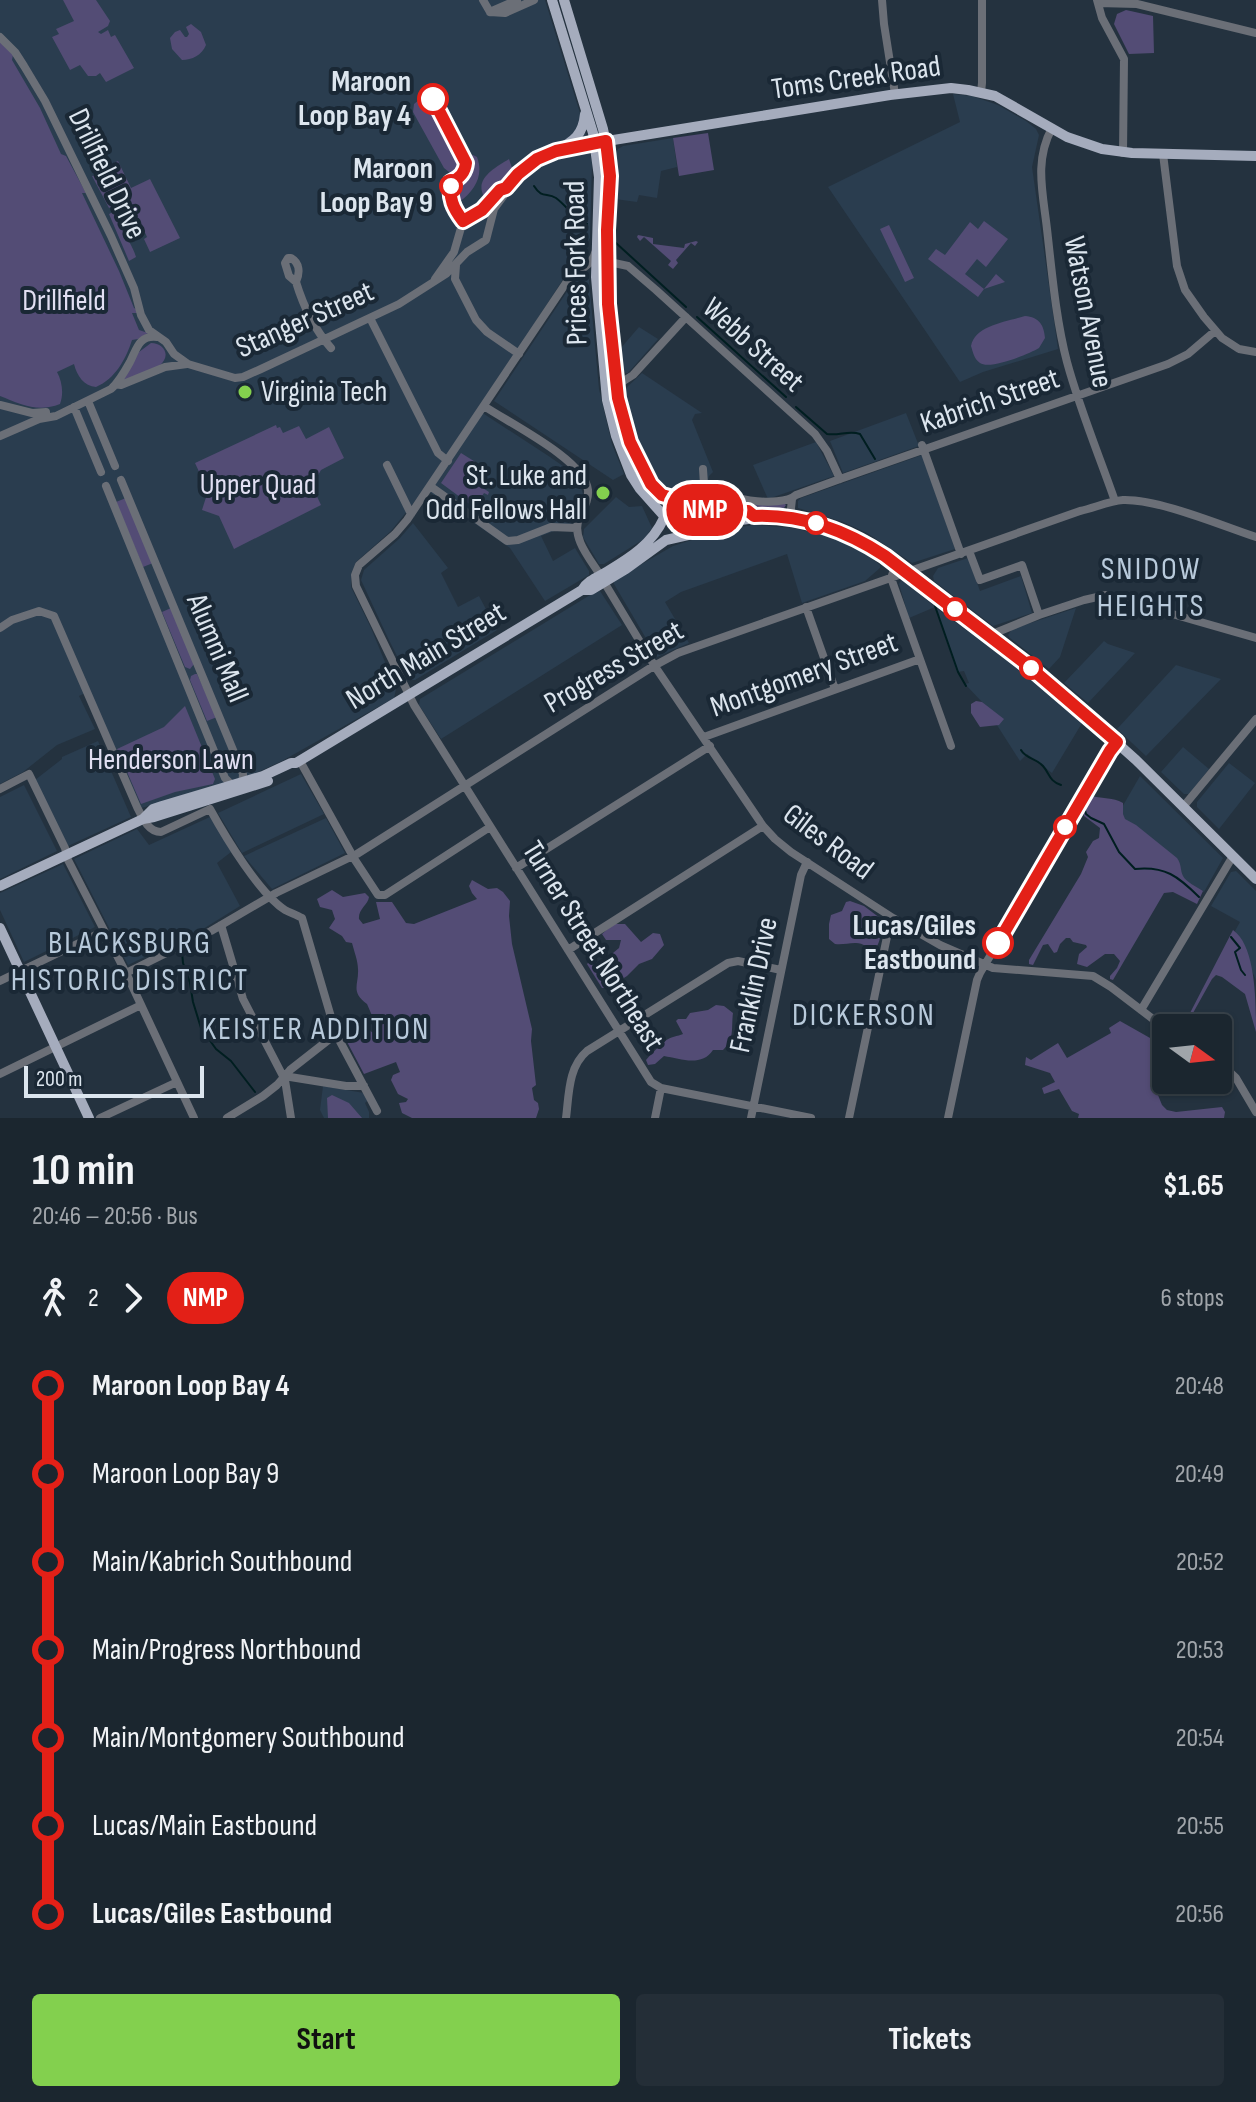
<!DOCTYPE html>
<meta charset="utf-8">
<style>
body{margin:0;font-family:"Sofia Sans Condensed",sans-serif;background:#242e37;color:#f1f3f6;height:100vh;display:flex;flex-direction:column;font-size:30px;white-space:nowrap}
*{box-sizing:border-box;margin:0}
p{font-size:26px;color:#a0a5aa}
.icon{flex:none;width:44px;height:44px;fill:none;stroke:currentColor;stroke-width:2;stroke-linecap:round;stroke-linejoin:round}
.map{position:relative;height:1118px;overflow:hidden}
.sheet{display:flex;flex-direction:column;background:#1b262f;flex:1}
.sheet>*{flex:none}
.badge{padding:0 16px;border-radius:26px;font-size:28px;line-height:52px}
.needle{width:52px;rotate:105deg}
.tools{position:absolute;left:1152px;top:1014px;display:grid;gap:16px}
.tools a{display:grid;place-items:center;width:80px;height:80px;border-radius:8px;background:#1b262f;box-shadow:0 2px 6px #0004,0 0 0 2px #39434b;font-size:40px}
.scale{position:absolute;left:24px;bottom:20px;width:180px;box-sizing:border-box;padding-left:8px;border:4px solid #dce5ee;border-top:0;font-size:22px;line-height:28px;white-space:nowrap;color:#dce5ee;-webkit-text-stroke:6px #1a2835;paint-order:stroke}
.map>.badge{position:absolute;translate:-50% -50%;box-shadow:0 0 0 4px #fff}
.legs{display:flex;align-items:center;gap:12px;height:88px;padding:0 32px;font-size:26px}
.legs p{margin-inline-start:auto}
.headline{display:flex;align-items:center;justify-content:space-between;height:136px;padding:0 32px}
h1{font-size:44px;font-weight:700;line-height:60px}
.action{display:flex;gap:16px;margin-top:auto;padding:16px 32px}
.action a{flex:1;height:92px;border-radius:8px;background:#83d04e;color:#111;font-size:32px;font-weight:700;line-height:92px;text-align:center}
.action a+a{background:#242e37;color:#f1f3f6}
ul{padding:0 32px;list-style:none}
li{display:flex;align-items:center;gap:28px;height:88px;font-size:30px}
li i{display:grid;place-items:center;width:12px;height:100%;margin:0 10px;background:currentColor}
li i::after{content:'';width:20px;height:20px;margin:-10px;border:6px solid;border-radius:50%;background:#1b262f}
li p{margin-inline-start:auto}
li:first-child i{background:linear-gradient(#0000 50%,currentColor 0)}
li:last-child i{background:linear-gradient(currentColor 50%,#0000 0)}
.map>svg:first-child{display:block}
.built{fill:#2a3d4f}
.green{fill:#534c75}
.lines{fill:none;stroke-linecap:round;stroke-linejoin:round}
.stream{stroke:#001e20;stroke-width:2}
.minor{stroke:#6b6f77;stroke-width:8}
.major{stroke:#a5acbd;stroke-width:10}
.line-1-casing{stroke:#fff;stroke-width:18}
.line-1{stroke:#e32017;stroke-width:12}
.stop-1-dot{fill:#fff;stroke:#e32017;stroke-width:4}
.poi-dot{fill:#83d04e;stroke:#1a2835;stroke-width:3}
.labels{text-anchor:middle;dominant-baseline:central;stroke-width:8;stroke-linejoin:round;paint-order:stroke}
.street-label{font-size:30px;fill:#dce5ee;stroke:#1a2835}
.stop-label{font-size:30px;font-weight:bold;fill:#dce5ee;stroke:#1a2835;text-anchor:end}
.park-label{font-size:30px;fill:#e1dff2;stroke:#1a2835}
.poi-label{font-size:30px;fill:#dce5ee;stroke:#1a2835;text-anchor:start}
.neighbourhood-label{font-size:32px;letter-spacing:2px;fill:#b8cadb;stroke:#1a2835}
</style>
<div class="map">
<svg width="1256" height="1118" viewBox="0 0 1256 1118">
<rect width="100%" height="100%" fill="#24323f"/>
<path class="built" d="M0 0H545L584 126 592 163 590 238 478 410 550 457 573 473 579 481 583 494 570 525 541 536 553 561 575 548 589 571V575L545 601 510 548 425 489 391 531 356 562 351 574V587L371 628 396 689 394 698 282 761 243 779 138 809 87 692 79 696 95 729 57 745 23 772 0 784Z
M953 94 972 96 998 105 1026 121 1036 129 1039 135 1032 167 1058 349 983 372 960 382 828 187 960 122Z
M673 138 677 167 661 171 657 198 639 195 637 202 615 199V155L618 149 623 146Z
M580 276H585L589 280 599 389 612 444 624 474 613 480 494 401 576 278Z
M639 327 658 339 628 373H626L622 370 620 349Z
M642 373 702 413 695 414 692 420 713 472 709 476 708 480 669 493 659 487 643 458 631 426 623 393 625 389Z
M906 413 919 446 843 473 830 441Z
M816 442 834 476 768 499 753 465Z
M922 455 955 549 912 563 867 533 843 522 798 508V501L801 498Z
M616 497 629 507 642 506 652 528 644 539 604 564H599L583 537 584 529Z
M413 523 448 568 441 573 458 607 479 596 497 630 415 680H411L408 678 388 638 361 580 364 570 400 538Z
M754 525 793 528 831 537 866 554 875 561 880 565V568L865 581 802 603 787 554 681 592 665 602 689 643 657 657 614 584V580L673 546 698 538 713 531Z
M968 558 980 591 1021 576 1032 613 993 626 934 581 933 576 938 568Z
M901 580 906 582 935 607 1020 670 1082 723 1052 773 1027 754 1020 761 995 722 999 720 965 684 969 683 964 671 957 672 935 607 909 618 899 584Z
M600 591 622 625 441 739 419 705 420 699 595 592Z
M1076 608 1060 657 1049 669 1010 638 1008 635 1012 629Z
M1104 641 1108 644 1135 653 1088 703 1064 683Z
M1176 665 1221 679 1146 756 1117 729Z
M98 741 131 817 68 846 35 780 62 759V757Z
M1183 747 1209 769 1189 794H1184L1161 772Z
M1229 763 1255 783 1219 829 1197 807V802Z
M301 774 324 814 242 853 218 813Z
M1140 776 1223 858 1204 892 1174 873 1117 816Z
M24 785 57 851 0 879V797Z
M212 816 231 852 217 863 240 906 203 929 128 965 74 859 137 829 149 845Z
M326 818 345 853 272 889 244 856Z
M63 864 95 927 24 962 0 910V893Z
M1236 871 1256 891V980L1235 931 1240 922 1211 906 1231 872Z
M323 1086 364 1093 368 1100 365 1103 369 1112V1118H324L320 1110Z"/>
<path class="green" d="M63 0H96L110 21 108 26 98 32 101 34 108 30 111 37 115 35 134 68 106 82 100 73 96 76H88L80 65 70 70 52 37 59 34 56 29 74 21Z
M1126 10 1153 16 1154 53 1129 54 1114 24 1117 14Z
M191 24 201 32 206 45C202 55 192 60 182 60L172 49 170 38 175 32 180 30 185 37H187L189 34 186 27Z
M0 41 13 55 12 60 40 108 61 154 66 156 86 193H82L119 271 134 308 136 309 138 313H132L139 330 148 333 138 339 132 340C126 359 115 379 96 387 84 386 77 376 74 364L57 372C62 381 64 394 60 404 38 413 20 404 0 396Z
M419 100H425L430 103 460 157 461 166 457 170 449 172 444 168 413 112 414 104Z
M708 133 714 170 679 176 673 138Z
M473 155 477 157C484 175 475 191 459 202 457 189 465 182 472 172L469 156Z
M509 159 512 168 510 174 488 202C470 181 493 169 509 159Z
M118 161 131 188 150 179 180 238 150 252 144 239 147 237 142 226 125 232C128 241 133 247 136 257L129 261 109 214 115 211 114 206 109 208 92 176 96 175 98 177 101 176 99 170Z
M984 221 1008 239 986 267 977 259 965 274 984 289 996 274 1005 282 984 289 978 297 928 259 936 249 945 255 970 222 978 229Z
M889 225 914 278 905 282 880 229Z
M638 235 653 238V244L684 248 685 244 696 241 698 242 695 246 691 243 676 260 678 263 673 269 668 265 671 261 644 237 640 241 637 237Z
M1025 316C1039 317 1044 325 1045 338L1039 348C1029 354 990 370 980 363 974 359 973 352 971 346 975 325 1007 322 1025 316Z
M151 343C164 343 172 356 159 366 149 373 132 377 121 382L139 352Z
M276 425 277 428 280 427 283 433 299 426 306 439 329 427 344 458 321 470 312 486 321 505 234 549 219 516 202 510 208 491 195 463Z
M461 453 485 468 475 483 489 492 488 495 484 493 476 506 468 503 441 483Z
M699 483C716 503 760 508 784 503L786 505 784 508 742 506 717 508 692 497 669 493Z
M126 498 153 563 143 567 116 502Z
M171 608 194 664 190 669 185 667 162 612Z
M195 674H197L217 717 207 721 190 680 191 676Z
M976 701 982 702 1004 719 999 725 980 727 971 713V704Z
M185 706 215 779 213 784 175 792 141 804 117 749 164 727Z
M1092 796C1104 799 1112 797 1123 803V814L1125 819 1136 825 1177 858C1182 865 1180 870 1183 876 1186 882 1197 887 1203 891L1197 904 1173 892 1164 893 1113 980 1110 979V976L1117 968 1120 961 1114 954H1105L1087 967 1077 964 1079 954 1087 947 1086 945 1073 942 1070 938H1066L1060 944 1057 952 1054 953 1048 944 1043 945 1033 965 1029 964V960L1081 874 1088 857 1086 852 1093 841 1099 838 1100 828 1084 816C1082 808 1086 801 1092 796Z
M472 880 488 889 497 888 503 892 510 901 509 916 512 944 532 1029 531 1041 536 1085 532 1088 534 1100 538 1103 539 1109 536 1118H412L402 1113 399 1103 406 1102 408 1099 398 1094 391 1080 393 1075 400 1072 396 1062 364 1074 345 1038 347 1030C357 1025 369 1027 376 1036L380 1034 367 1004C350 991 359 985 358 969 358 961 354 951 352 943L346 942 342 936 329 928 335 919 332 910 320 907 317 899 332 890 343 897 365 893 369 897C368 905 358 909 359 919L363 924 380 919 376 902H392L406 923 414 924 477 899 472 893 469 886Z
M850 901 864 906 880 918C883 926 882 930 880 938 875 959 867 942 855 943 848 943 842 945 835 944L829 939V924L831 915 842 911 846 902Z
M613 924H625L641 942 653 933 660 934 664 945 652 959 639 964 627 976 608 988H602L587 964 591 960 601 963 619 948 621 940H606L602 934Z
M1233 930C1256 946 1256 1002 1256 1032L1245 994 1222 977 1216 975 1212 979 1193 1013H1190Z
M716 1005 724 1006 733 1013C731 1028 735 1039 723 1050H713C702 1067 681 1059 664 1056L655 1064 648 1065 646 1060C650 1055 660 1045 665 1041 670 1037 678 1036 683 1034L676 1021 678 1019H686L690 1013 708 1010Z
M1120 1021 1166 1047 1150 1075 1162 1105 1167 1110 1176 1112 1222 1107 1225 1112 1224 1118H1078L1079 1114 1072 1111 1059 1089 1044 1094 1042 1088 1055 1082 1050 1073 1025 1065 1026 1057 1031 1060 1058 1043 1067 1058 1111 1033 1109 1028Z
M332 1095 349 1103 362 1118H328L327 1098Z"/>
<g class="lines">
<path class="stream" d="M534 186C542 199 547 192 556 198 568 207 574 219 587 224
M616 243 686 307
M697 317 786 397
M796 407 827 434C839 436 849 430 860 434L875 459
M935 606 958 672 966 686
M1021 750C1026 759 1036 758 1043 766 1050 774 1049 781 1061 785
M1084 807 1086 814 1091 818 1104 824 1119 852 1135 869C1165 866 1178 876 1199 897
M1231 937 1240 948 1235 952 1241 970 1245 975
M182 952 183 963 190 983 193 1002 201 1028 216 1049 231 1061 255 1092"/>
<path class="minor" d="M483 0 490 12
M882 0 884 24 895 94
M1097 0 1102 18 1124 59 1123 153
M1098 3 1137 4 1256 33
M492 11 517 0
M490 12 505 13 534 0
M0 37 15 52 24 66 45 101 111 236 134 288 141 315 149 330 166 342 174 354 188 364 235 378 243 377 261 369 399 304 446 274 467 252 486 240 494 209 505 194 506 188
M981 92 982 83V0
M1052 128C1034 161 1043 193 1047 229 1052 273 1056 320 1067 362 1080 410 1099 455 1115 501
M1163 154 1177 266 1185 290 1204 317 1222 338 1239 349 1256 352
M595 253C591 268 577 269 568 280L407 520 395 534 359 565 355 575 356 586 414 705 651 1082 661 1088 811 1118
M607 256 614 263 628 266 656 290 815 434 827 451 840 479
M288 258H291C300 263 300 273 296 282L289 276 285 263Z
M456 265 455 279 476 320 487 332 519 354
M435 279 454 252 463 221 482 210 500 190 506 188 518 174 537 159 556 151 595 143
M296 282C303 305 315 330 331 348
M370 318 438 453 448 461
M616 383 622 382 633 375 686 317
M117 384 121 385 165 367 187 364
M88 401 115 466
M0 405 32 413 46 412
M484 406C509 423 585 460 588 490 589 502 582 510 579 519 571 538 591 560 600 575
M74 407 101 472
M0 436 39 419 56 416 111 389C118 383 125 371 130 362 137 348 139 335 157 337
M922 445 961 554
M387 465 411 514
M703 469 704 484C720 499 780 509 796 495L840 479 1168 364 1188 354 1215 331
M121 480 243 774 242 787
M106 486 225 778 233 786
M430 486 507 541 518 540 551 527 576 528
M790 518 792 499
M969 551 980 580 1022 565 1039 615
M896 564 891 578 951 746
M604 582 654 665 763 826 775 839 791 852 893 918 940 945 993 968 1093 976 1111 987 1166 1029
M806 607 835 689
M0 628 12 620 39 611 54 616 137 807C142 817 148 832 161 832L210 809C226 838 259 893 285 910 291 913 297 915 302 918L336 1034 377 1111
M990 635 1039 615 1084 600 1106 595 1256 638
M704 737 920 659
M300 761 355 860 378 895H385L490 827
M0 789 29 774 65 848 68 860 128 977 194 1118
M1183 807 1256 719
M516 868 710 746
M221 925 243 999 285 1080 291 1118
M568 950 763 826
M126 973 211 931 276 893 357 854 652 667 678 653 1080 511C1094 508 1109 501 1123 500 1159 499 1220 525 1256 537
M0 981 104 931
M1141 1010 1233 856
M1218 1061 1236 1078 1256 1112
M0 1074 141 1005
M284 1076 346 1086H364
M100 1118 177 1082
M227 1118 263 1096 277 1085 290 1070 336 1034
M566 1118C569 1095 568 1067 587 1051L728 963 738 961 781 970
M655 1118 661 1088
M751 1118 801 875 807 862
M849 1118 888 932 893 918
M948 1118 977 980 980 973 1117 742"/>
<path class="major" d="M552 0 593 133 599 177 596 277 607 400 616 436 631 475 640 489 664 516
M564 0 603 129 608 154 610 176 607 230 608 304 618 398 630 442 651 484 665 497 686 502 717 514 748 511 754 516
M595 143 890 95 951 88 968 90 995 96 1067 137 1102 149 1132 153 1256 156
M556 151C574 141 583 135 585 114
M582 590H591L626 569 666 540 688 535 712 524 748 519 754 516H773L815 523 844 533 885 556 1014 654 1060 692 1136 760 1256 879
M143 819 153 809 162 806 263 776 291 763H296L582 590C588 580 598 577 608 571 631 557 652 544 664 518
M0 886 143 819 154 817 268 781
M0 928 89 1118"/>
</g>
<g class="lines">
<g class="line-1-casing">
<path id="line-1" d="M433 99 466 163C465 173 460 178 451 182 449 199 453 208 463 221L482 210 500 190 506 188 518 174 537 159 556 151 606 141 610 176 607 230 608 304 618 398 630 442 651 484 662 495 686 502 712 513 748 511 754 516C802 514 845 530 885 556L1026 664 1117 742 1110 751 998 943"/>
</g>
<use href="#line-1" class="line-1"/>
</g>
<g class="stop-1-dot">
<circle cx="433" cy="99" r="14"/>
<circle cx="451" cy="186" r="10"/>
<circle cx="816" cy="523" r="10"/>
<circle cx="955" cy="609" r="10"/>
<circle cx="1031" cy="668" r="10"/>
<circle cx="1065" cy="827" r="10"/>
<circle cx="998" cy="943" r="14"/>
</g>
<g class="poi-dot">
<circle cx="245" cy="392" r="8"/>
<circle cx="603" cy="493" r="8"/>
</g>
<g class="labels">
<g class="street-label">
<text transform="translate(856 78) rotate(-8)">Toms Creek Road</text>
<text transform="translate(107 174) rotate(64)">Drillfield Drive</text>
<text transform="translate(576 263) rotate(-91)">Prices Fork Road</text>
<text transform="translate(1088 312) rotate(79)">Watson Avenue</text>
<text transform="translate(305 320) rotate(-24)">Stanger Street</text>
<text transform="translate(753 345) rotate(42)">Webb Street</text>
<text transform="translate(990 401) rotate(-19)">Kabrich Street</text>
<text transform="translate(217 648) rotate(67)">Alumni Mall</text>
<text transform="translate(426 656) rotate(-31)">North Main Street</text>
<text transform="translate(614 667) rotate(-30)">Progress Street</text>
<text transform="translate(804 675) rotate(-20)">Montgomery Street</text>
<text transform="translate(828 842) rotate(37)">Giles Road</text>
<text transform="translate(593 946) rotate(58)">Turner Street Northeast</text>
<text transform="translate(754 985) rotate(-78)">Franklin Drive</text>
</g>
<g class="stop-label">
<text x="411" y="82">Maroon<tspan x="411" dy="34">Loop Bay 4</tspan></text>
<text x="433" y="169">Maroon<tspan x="433" dy="34">Loop Bay 9</tspan></text>
<text x="976" y="926">Lucas/Giles<tspan x="976" dy="34">Eastbound</tspan></text>
</g>
<g class="park-label">
<text x="64" y="301">Drillfield</text>
<text x="258" y="485">Upper Quad</text>
<text x="171" y="760">Henderson Lawn</text>
</g>
<g class="poi-label">
<text x="261" y="392">Virginia Tech</text>
<text x="587" y="476" text-anchor="end">St. Luke and<tspan x="587" dy="34">Odd Fellows Hall</tspan></text>
</g>
<g class="neighbourhood-label">
<text x="1151" y="569">SNIDOW<tspan x="1151" dy="37">HEIGHTS</tspan></text>
<text x="130" y="943">BLACKSBURG<tspan x="130" dy="37">HISTORIC DISTRICT</tspan></text>
<text x="864" y="1015">DICKERSON</text>
<text x="316" y="1029">KEISTER ADDITION</text>
</g>
</g>
</svg>
<div class="tools">
<a><svg class="needle" viewBox="-14 -14 28 28"><path d="M0-13l5 13h-10z" fill="#e53935"/><path d="M0 13l5-13h-10z" fill="#a0a5aa"/></svg></a>
</div>
<div class="scale">200 m</div>
<b class="badge" style="left:705px;top:510px;background:#e32017;color:#fff">NMP</b>
</div>
<section class="sheet">
<div class="headline"><div><h1>10 min</h1><p>20:46 – 20:56 · Bus</p></div><b>$1.65</b></div>
<div class="legs"><svg class="icon" aria-label="walk" viewBox="0 0 24 24"><circle cx="13" cy="4" r="2"/><path d="M13 8l-2 6 4 7M11 14l-3 7M7 12l3-4h3l4 4"/></svg>2<svg class="icon" aria-label="forward" viewBox="0 0 24 24"><path d="M9 5l7 7-7 7"/></svg><b class="badge" style="background:#e32017;color:#fff">NMP</b><p>6 stops</p></div>
<ul>
<li><i style="color:#e32017"></i><b>Maroon Loop Bay 4</b><p>20:48</p></li>
<li><i style="color:#e32017"></i><span>Maroon Loop Bay 9</span><p>20:49</p></li>
<li><i style="color:#e32017"></i><span>Main/Kabrich Southbound</span><p>20:52</p></li>
<li><i style="color:#e32017"></i><span>Main/Progress Northbound</span><p>20:53</p></li>
<li><i style="color:#e32017"></i><span>Main/Montgomery Southbound</span><p>20:54</p></li>
<li><i style="color:#e32017"></i><span>Lucas/Main Eastbound</span><p>20:55</p></li>
<li><i style="color:#e32017"></i><b>Lucas/Giles Eastbound</b><p>20:56</p></li>
</ul>
<div class="action"><a>Start</a><a>Tickets</a></div>
</section>
